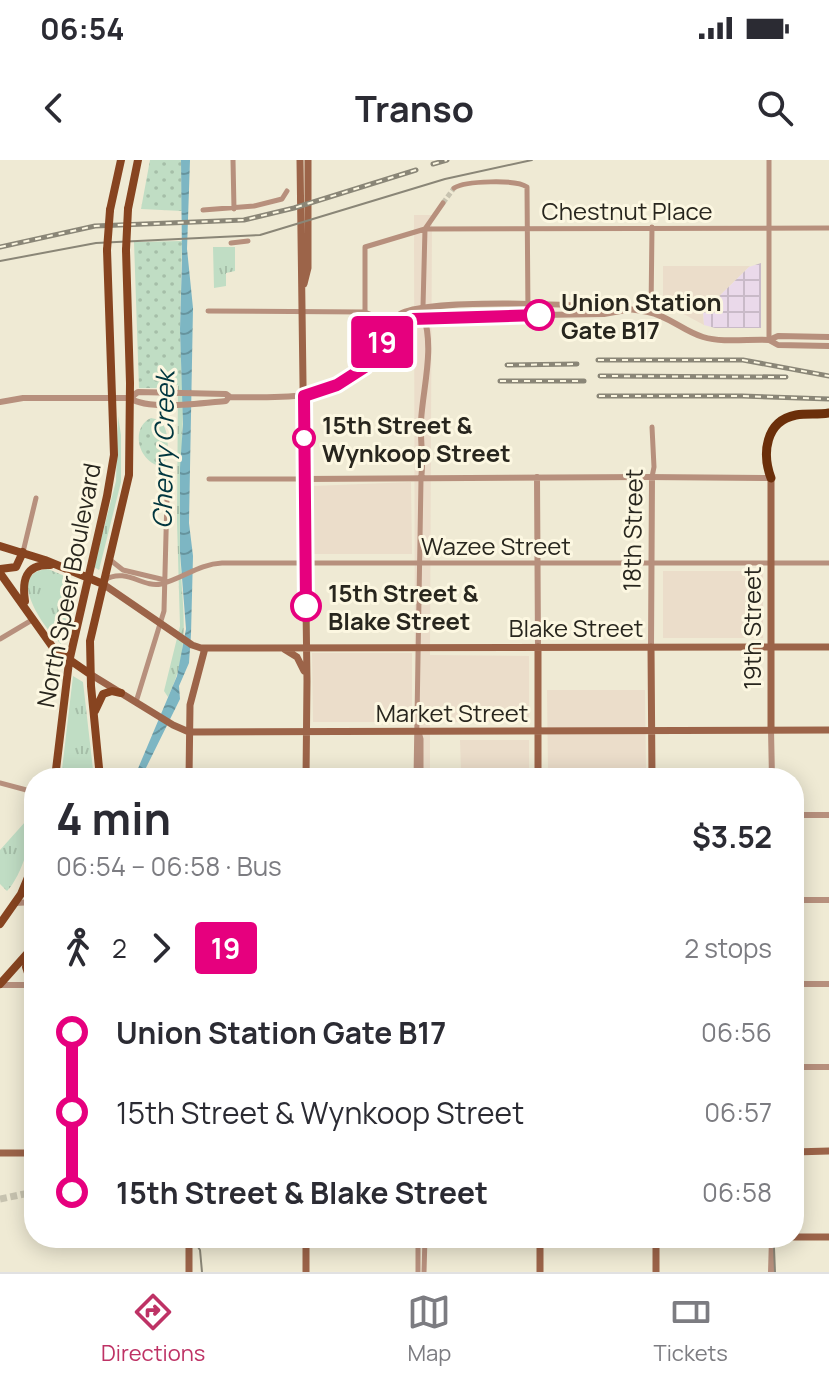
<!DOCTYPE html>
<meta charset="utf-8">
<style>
body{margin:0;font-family:Manrope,sans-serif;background:#f2f2f3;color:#2b2b33;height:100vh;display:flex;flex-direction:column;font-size:30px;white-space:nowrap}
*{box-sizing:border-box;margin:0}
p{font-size:26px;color:#7c7c81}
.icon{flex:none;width:44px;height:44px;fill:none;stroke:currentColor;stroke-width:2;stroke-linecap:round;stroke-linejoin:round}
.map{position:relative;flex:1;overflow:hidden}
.details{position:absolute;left:24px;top:608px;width:780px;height:480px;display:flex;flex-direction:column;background:#fff;border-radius:32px;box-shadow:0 4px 20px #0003}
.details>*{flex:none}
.badge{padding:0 16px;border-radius:6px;font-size:28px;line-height:52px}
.map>.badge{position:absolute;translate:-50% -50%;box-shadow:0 0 0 4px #fff}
.legs{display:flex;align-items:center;gap:12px;height:88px;padding:0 32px;font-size:26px}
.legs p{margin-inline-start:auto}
.summary{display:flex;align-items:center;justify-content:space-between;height:136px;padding:0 32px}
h1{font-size:44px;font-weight:700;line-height:60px}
ul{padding:0 32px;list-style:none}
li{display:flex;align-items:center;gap:28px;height:80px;font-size:30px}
li i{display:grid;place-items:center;width:12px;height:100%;margin:0 10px;background:currentColor}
li i::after{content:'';width:20px;height:20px;margin:-10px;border:6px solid;border-radius:50%;background:#fff}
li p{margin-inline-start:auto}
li:first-child i{background:linear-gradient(#0000 50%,currentColor 0)}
li:last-child i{background:linear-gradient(currentColor 50%,#0000 0)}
.status{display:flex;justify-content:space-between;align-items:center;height:56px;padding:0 40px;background:#fff;direction:ltr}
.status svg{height:22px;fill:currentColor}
header{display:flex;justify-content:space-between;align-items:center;height:104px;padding:0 32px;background:#fff;font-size:36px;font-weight:700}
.menu{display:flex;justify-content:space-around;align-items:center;height:112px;border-top:2px solid #e1e1e2;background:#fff;font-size:22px;color:#7c7c81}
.menu a{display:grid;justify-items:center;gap:4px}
.menu .selected{color:#be3265}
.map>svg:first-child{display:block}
.commercial{fill:#ebddca}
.industrial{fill:url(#industrial-grid)}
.grass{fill:url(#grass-tufts)}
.park{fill:url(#park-dots)}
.water{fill:url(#water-waves)}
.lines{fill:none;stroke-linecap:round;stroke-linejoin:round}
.minor-tunnel{stroke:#c7c3b0;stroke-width:5;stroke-dasharray:5 2.5;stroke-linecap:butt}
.secondary-tunnel{stroke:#c7c3b0;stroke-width:7;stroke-dasharray:7 3.5;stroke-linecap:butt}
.minor{stroke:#b7907d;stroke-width:5}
.tertiary{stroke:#b7907d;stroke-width:6}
.secondary{stroke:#9c6449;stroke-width:7}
.primary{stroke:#874420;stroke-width:8}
.motorway{stroke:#6b2f0a;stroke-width:9}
.tram{stroke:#8a8677;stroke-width:2}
.rail-casing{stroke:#8a8677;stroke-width:5}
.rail{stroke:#fcf7e1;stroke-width:2;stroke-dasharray:6;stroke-linecap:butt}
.primary-bridge{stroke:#874420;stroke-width:8}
.line-1-casing{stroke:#fff;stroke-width:18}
.line-1{stroke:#e6007e;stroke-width:12}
.stop-1-dot{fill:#fff;stroke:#e6007e;stroke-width:4}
.labels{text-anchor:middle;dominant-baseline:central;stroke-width:6;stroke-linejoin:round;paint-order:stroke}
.street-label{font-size:24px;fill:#28261e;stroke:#fcf7e1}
.stop-label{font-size:24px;font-weight:bold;fill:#28261e;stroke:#fcf7e1;text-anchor:start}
.water-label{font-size:26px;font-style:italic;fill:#00363f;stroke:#fcf7e1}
</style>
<div class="status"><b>06:54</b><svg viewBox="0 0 49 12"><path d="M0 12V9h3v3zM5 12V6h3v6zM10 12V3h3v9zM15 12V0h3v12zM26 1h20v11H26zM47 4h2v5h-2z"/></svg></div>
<header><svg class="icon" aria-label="back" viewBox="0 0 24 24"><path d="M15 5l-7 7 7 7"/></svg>Transo<svg class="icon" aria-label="search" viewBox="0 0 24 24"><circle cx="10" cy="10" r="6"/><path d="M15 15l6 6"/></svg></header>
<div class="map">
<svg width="829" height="1112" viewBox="0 0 829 1112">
<defs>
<pattern id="industrial-grid" width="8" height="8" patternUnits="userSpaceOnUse" patternTransform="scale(2)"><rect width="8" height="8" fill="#ead9ea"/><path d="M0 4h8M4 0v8" fill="none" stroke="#c9bac8"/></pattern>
<pattern id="grass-tufts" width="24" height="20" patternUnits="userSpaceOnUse" patternTransform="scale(2)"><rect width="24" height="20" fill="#c0ddc4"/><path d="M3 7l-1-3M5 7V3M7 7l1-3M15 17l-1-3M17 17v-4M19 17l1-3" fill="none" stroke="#a5bea8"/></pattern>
<pattern id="park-dots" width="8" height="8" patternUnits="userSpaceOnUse" patternTransform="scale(2)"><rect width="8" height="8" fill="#c0ddc4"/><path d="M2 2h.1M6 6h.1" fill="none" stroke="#a5bea8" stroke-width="1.8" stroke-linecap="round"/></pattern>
<pattern id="water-waves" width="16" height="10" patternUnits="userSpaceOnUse" patternTransform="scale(2)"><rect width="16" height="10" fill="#7db6c3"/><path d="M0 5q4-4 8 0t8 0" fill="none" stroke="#66949e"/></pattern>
</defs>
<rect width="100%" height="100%" fill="#efead4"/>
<path class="commercial" d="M414 55H432L430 495 529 496V562H430V618H415Z
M663 106H750L703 152 704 165 663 143Z
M411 322 412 394H313V326Z
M663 411H763V478H663Z
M312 493H412V562H313Z
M547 530H645L646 611H548Z
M460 580H529V612L461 611Z"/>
<path class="industrial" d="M761 103V168H715L704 165 703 152 749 107Z"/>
<path class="grass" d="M213 87H235V111L226 113V126L214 128Z
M178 225H182L183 238C183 288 179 337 180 386 180 441 194 484 168 537L164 531 180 466 177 362Z
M118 256 121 275V322L99 410 94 407 116 321Z
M48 409 74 420 61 484C44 469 4 412 48 409Z
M73 516 83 522 94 618H61Z
M34 652C34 674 22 716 7 731L0 724V690Z"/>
<path class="park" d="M150 0H181L182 51 141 49Z
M182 81 180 168 182 225H169V228H139L134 82Z
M151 258 160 260C170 270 170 297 162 307 136 301 131 267 151 258Z"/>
<path class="water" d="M181 0H190L187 89 193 148 189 363 193 396 191 474 189 503 179 526 180 539 141 618H134L177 516 186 469 180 392V308L183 264 180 169 182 98Z"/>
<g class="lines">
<path class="minor-tunnel" d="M443 43 454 28"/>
<path class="secondary-tunnel" d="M0 1039 34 1032"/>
<path class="minor" d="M233 0 234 49
M769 0V180
M454 28C465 21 516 19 527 27L528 155
M203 50 254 46 282 39 287 31
M231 83 248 81
M423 147 425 69 443 43
M208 151 365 152 379 158 394 157
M365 152V87L425 69 829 68
M651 152 652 67
M652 317 654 307 652 267
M209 319H304
M23 392 36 338
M109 399 123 410 165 420
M104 420C127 407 142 428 161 424 182 419 199 404 222 403H829
M0 479 32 460
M136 542 164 451 167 337
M419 572 421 579V618
M416 618 421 319
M0 623 34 632
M418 1078V1112
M424 1112 425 1078"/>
<path class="tertiary" d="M769 180 778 185 829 186
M353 216C362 192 377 167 400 154 430 137 609 144 648 152 669 156 683 171 703 177 723 183 748 179 769 180L778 176 829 177
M130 238 138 232 226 234 230 237C274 237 332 243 366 206 384 186 389 163 419 157L604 154 626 150
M130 238C148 251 203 243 226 241L229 237
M0 242 23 238H130
M537 317 538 487
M304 319 646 317 771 318
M421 319C424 300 420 281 421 261 423 227 435 188 423 154
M651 487 652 317
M771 570 772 618
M794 655H829
M794 740H829
M15 743 34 742
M794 824H829
M0 825H34
M794 907H829
M771 1112 772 1078"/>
<path class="secondary" d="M300 0 307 521 306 618
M304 124 308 108V0
M771 318V570
M103 424 192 485 201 488 829 487
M538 487V618
M651 487 652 618
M284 489 297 497 304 511
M90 514 173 565 189 572 829 570
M189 618 190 545 205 488
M794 992 829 991
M0 993H34
M794 1077H829
M540 1078V1112
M656 1078V1112
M189 1112V1078
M306 1112V1078"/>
<path class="primary" d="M128 49 138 0
M110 50 121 0
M0 386 45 400 103 424
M0 409 16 407 23 392
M0 413 54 489 90 514
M25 441C22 421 25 404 50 405
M95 551 103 534 112 531 121 533
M55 618 69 502 107 336 114 295 107 90
M100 618 91 526 90 481 129 315 130 223 126 90
M0 764 21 734 34 703
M29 796 26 807 29 816 34 818
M0 824 34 786"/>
<path class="motorway" d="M771 318C762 294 765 261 796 255 807 253 818 255 829 253"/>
<path class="tram" d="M0 101 96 83 260 75 445 19 532 0
M192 1078 200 1090 202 1112
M769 1078 774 1088 775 1112"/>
<g class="rail-casing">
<path id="rail" d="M433 4 447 0
M0 87 95 66 244 60 294 48 416 10
M598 200H743L829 216
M507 205 577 204
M600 216 786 217
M500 221H584
M599 236H742L829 239"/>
</g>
<use href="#rail" class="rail"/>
<path class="primary-bridge" d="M107 90 110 50
M126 90 128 49"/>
</g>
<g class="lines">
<g class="line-1-casing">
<path id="line-1" d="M306 446 304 236 337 225 365 207 389 173 412 159 539 155"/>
</g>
<use href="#line-1" class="line-1"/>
</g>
<g class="stop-1-dot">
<circle cx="539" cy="155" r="14"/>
<circle cx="304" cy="278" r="10"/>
<circle cx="306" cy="446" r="14"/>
</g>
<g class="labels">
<g class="street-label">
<text x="627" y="50">Chestnut Place</text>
<text transform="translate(632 370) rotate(-89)">18th Street</text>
<text x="496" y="385">Wazee Street</text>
<text transform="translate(68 425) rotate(-79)">North Speer Boulevard</text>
<text x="576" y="467">Blake Street</text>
<text transform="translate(751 468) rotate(-90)">19th Street</text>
<text x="452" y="552">Market Street</text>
</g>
<g class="stop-label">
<text x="561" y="141">Union Station<tspan x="561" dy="28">Gate B17</tspan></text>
<text x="322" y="264">15th Street &amp;<tspan x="322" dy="28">Wynkoop Street</tspan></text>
<text x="328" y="432">15th Street &amp;<tspan x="328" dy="28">Blake Street</tspan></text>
</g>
<g class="water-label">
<text transform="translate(163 290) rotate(-89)">Cherry Creek</text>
</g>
</g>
</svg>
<b class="badge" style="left:382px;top:182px;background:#e6007e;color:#fff">19</b>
<section class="details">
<div class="summary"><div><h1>4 min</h1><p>06:54 – 06:58 · Bus</p></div><b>$3.52</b></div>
<div class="legs"><svg class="icon" aria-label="walk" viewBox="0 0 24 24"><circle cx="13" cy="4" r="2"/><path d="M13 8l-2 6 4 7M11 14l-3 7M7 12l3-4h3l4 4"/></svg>2<svg class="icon" aria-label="forward" viewBox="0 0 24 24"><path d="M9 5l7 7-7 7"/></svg><b class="badge" style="background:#e6007e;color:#fff">19</b><p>2 stops</p></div>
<ul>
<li><i style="color:#e6007e"></i><b>Union Station Gate B17</b><p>06:56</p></li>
<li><i style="color:#e6007e"></i><span>15th Street &amp; Wynkoop Street</span><p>06:57</p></li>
<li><i style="color:#e6007e"></i><b>15th Street &amp; Blake Street</b><p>06:58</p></li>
</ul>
</section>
</div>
<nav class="menu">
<a class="selected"><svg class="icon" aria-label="directions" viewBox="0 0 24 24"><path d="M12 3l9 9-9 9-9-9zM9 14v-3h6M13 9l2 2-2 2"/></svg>Directions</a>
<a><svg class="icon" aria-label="map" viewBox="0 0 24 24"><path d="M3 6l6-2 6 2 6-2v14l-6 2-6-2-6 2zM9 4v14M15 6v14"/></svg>Map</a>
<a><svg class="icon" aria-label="tickets" viewBox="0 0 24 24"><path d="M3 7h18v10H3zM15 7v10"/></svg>Tickets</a>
</nav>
